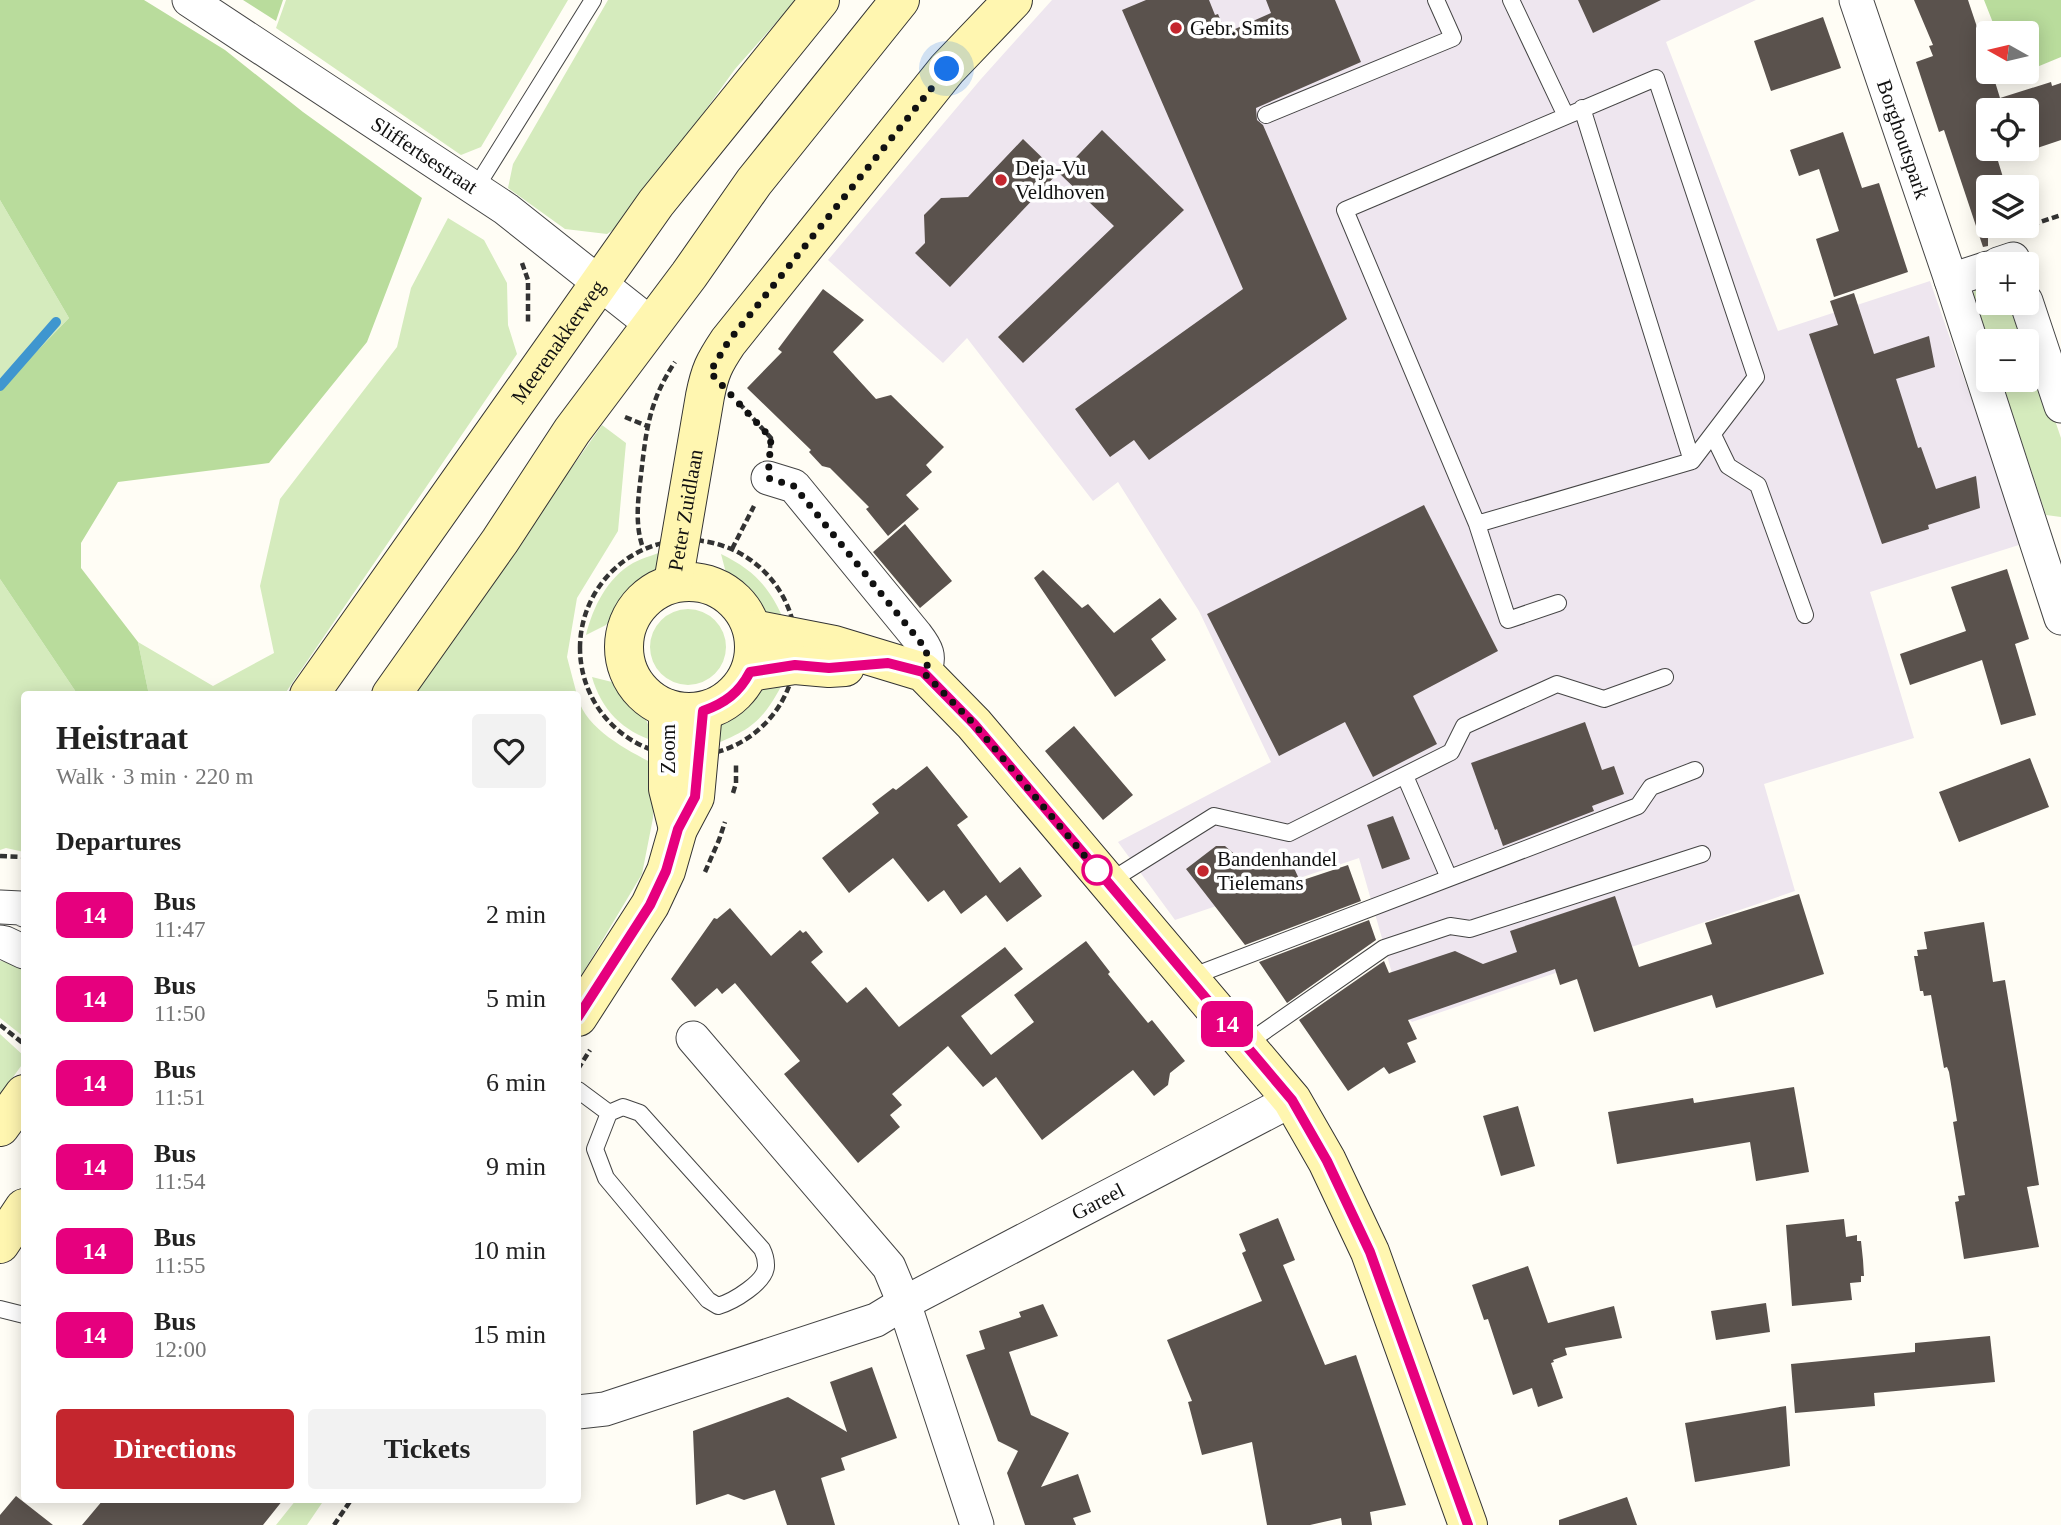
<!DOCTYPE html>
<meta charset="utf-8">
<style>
body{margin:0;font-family:"Times New Roman",serif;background:#f2f2f2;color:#222;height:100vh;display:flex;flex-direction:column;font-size:26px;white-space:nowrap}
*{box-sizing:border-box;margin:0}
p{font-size:23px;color:#767676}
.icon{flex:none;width:38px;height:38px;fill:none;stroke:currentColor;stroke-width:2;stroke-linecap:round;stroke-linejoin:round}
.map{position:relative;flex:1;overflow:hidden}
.sheet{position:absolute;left:21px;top:691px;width:560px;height:812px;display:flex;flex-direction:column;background:#fff;border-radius:7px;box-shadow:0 4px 18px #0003}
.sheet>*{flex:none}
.badge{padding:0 14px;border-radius:10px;font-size:24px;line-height:46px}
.needle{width:46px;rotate:278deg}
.controls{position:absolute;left:1976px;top:21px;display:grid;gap:14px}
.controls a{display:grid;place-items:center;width:63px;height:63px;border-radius:7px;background:#fff;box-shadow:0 4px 18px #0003;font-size:35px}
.you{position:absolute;width:35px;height:35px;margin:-18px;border:5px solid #fff;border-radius:50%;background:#1a73e8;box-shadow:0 0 0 10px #1a73e833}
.map>.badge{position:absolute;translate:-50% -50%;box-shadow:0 0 0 4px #fff}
h2{padding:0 35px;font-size:26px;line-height:63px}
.round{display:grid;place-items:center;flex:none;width:74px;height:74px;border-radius:7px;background:#f2f2f2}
.summary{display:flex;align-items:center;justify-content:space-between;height:119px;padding:0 35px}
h1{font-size:33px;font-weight:700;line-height:52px}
.cta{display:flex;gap:14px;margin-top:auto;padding:14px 35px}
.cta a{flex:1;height:80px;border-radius:7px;background:#c4262e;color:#fff;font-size:28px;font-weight:700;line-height:80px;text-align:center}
.cta a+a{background:#f2f2f2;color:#222}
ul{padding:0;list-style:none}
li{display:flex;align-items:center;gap:21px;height:84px;padding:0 35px}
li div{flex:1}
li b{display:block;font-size:26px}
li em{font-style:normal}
li .badge{min-width:77px;font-weight:700;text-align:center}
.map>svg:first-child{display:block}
.industrial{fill:#eee6ef}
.green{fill:#d5ebbd}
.forest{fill:#b9dc9c}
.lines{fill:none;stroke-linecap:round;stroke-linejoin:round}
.stream{stroke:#3f96cf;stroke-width:10}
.building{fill:#5a524d;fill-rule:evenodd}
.lane-casing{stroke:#444;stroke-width:18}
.street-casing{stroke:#444;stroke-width:35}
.secondary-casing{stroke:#333;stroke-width:40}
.path{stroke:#333;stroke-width:4.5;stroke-dasharray:7 3.5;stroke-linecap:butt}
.lane{stroke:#fff;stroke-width:16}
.street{stroke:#fff;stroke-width:33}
.secondary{stroke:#fff6b0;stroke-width:38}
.line-casing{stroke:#fff;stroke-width:16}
.line{stroke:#e6007e;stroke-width:10}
.walk{stroke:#111;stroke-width:7;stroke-dasharray:0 12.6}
.poi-dot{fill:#c4262e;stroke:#fff;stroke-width:2.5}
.stop-dot{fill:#fff;stroke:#e6007e;stroke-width:3.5}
.labels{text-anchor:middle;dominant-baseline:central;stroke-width:7;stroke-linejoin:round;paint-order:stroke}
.poi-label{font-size:21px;fill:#111;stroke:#fff;text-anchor:start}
.street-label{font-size:21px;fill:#111;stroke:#fff}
</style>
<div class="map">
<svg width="2061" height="1525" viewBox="0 0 2061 1525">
<rect width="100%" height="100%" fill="#fffdf5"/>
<path class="industrial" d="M1052 0H1756L1666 42 1778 331 1930 281 2022 544 1870 592 1914 738 1764 784 1795 891 1412 1022 1404 1015 1359 858 1175 920 1118 842 1271 762 1199 611 1118 482 1093 501 967 338 943 363 828 260 981 79Z"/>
<path class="green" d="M286 0H568L481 147 461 155 276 28Z
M608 0H796L735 69 625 222 607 234 565 229 508 188 513 164Z
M0 200 69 318 0 389Z
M448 218 484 240 507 283 508 325 517 354 284 695H149L138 642 213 686 274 653 260 586 280 499 397 347 411 288Z
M1988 279V303H2015L2061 438V517L2046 515 2001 380H2026V341H1989L1973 293 1982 280Z
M602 425 626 443 618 531 577 598 567 657 577 695H411Z
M669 549 665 562 653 577 637 588 606 625 586 635C593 607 607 578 633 563 644 557 658 554 669 549Z
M721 554C756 571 771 589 786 625L758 611 726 573Z
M0 579 78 695H24V852L6 848 0 850Z
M650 647a38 38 0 1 1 76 0a38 38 0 1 1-76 0Z
M592 677 612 682 644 715 655 741C623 732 601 709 592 677Z
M784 681C762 723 751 730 708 747L714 728 724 717 765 685Z
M578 698C586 729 627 750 654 764L653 818 642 874 578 981Z
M0 961 10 962 24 970V1037L0 1018Z
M0 1034 24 1056V1062L0 1095Z
M296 1500H324L307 1525H276Z"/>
<path class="forest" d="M0 0H144L225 50 303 112 422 198 367 342 269 463 118 482 81 543V568L138 642 149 695H78L0 579V389L69 318 0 200Z
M243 0H283L276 21Z
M1984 0H2061V57L2027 71 2026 33H1997Z"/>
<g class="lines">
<path class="stream" d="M0 386 56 322"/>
</g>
<path class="building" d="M1146 0H1209L1215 15 1218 14 1226 33 1271 13 1266 0H1335L1361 62 1256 108 1257 120 1263 125 1347 319 1149 460 1134 440 1110 457 1075 409 1243 289 1122 10Z
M1578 0H1661L1593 33Z
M1914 0H1968L1988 60V72H1992L2000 98 2051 82 2052 86 2061 83V140L1998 161 2006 187H1988V246L1983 247 1944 130 1939 132 1916 62 1933 56 1929 46 1933 45ZM1988 110H2026V149H1988Z
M1823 17 1841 68 1771 91 1754 41Z
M1102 130 1184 210 1023 363 998 337 1114 226 1060 174Z
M1843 132 1862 188 1879 183 1908 272 1834 297 1816 239 1839 231 1819 169 1799 176 1790 150Z
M1023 139 1058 173 950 287 915 253 925 243 924 215 941 198 968 197Z
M823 289 864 320 833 352 876 399 891 395 944 447 926 465 932 472 906 495 919 509 888 536 866 509 869 507 830 468 822 466 809 452 811 450 747 388 782 352 778 349Z
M1854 293 1874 354 1929 336 1935 367 1896 379 1918 448 1921 447 1936 489 1976 476 1980 508 1928 525 1929 529 1882 544 1809 334 1838 325 1830 301Z
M1424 505 1498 651 1413 696 1437 744 1373 777 1345 722 1279 756 1207 614Z
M905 524 952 581 920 608 873 552Z
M2007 569 2029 639 2015 644 2036 715 2001 725 1982 660 1910 685 1900 654 1966 631 1951 587Z
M1043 570 1082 608 1088 604 1114 633 1160 598 1177 619 1151 639 1166 660 1115 697 1034 578Z
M1585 722 1602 770 1614 766 1624 794 1592 806 1594 811 1503 846 1497 829 1495 830 1471 763Z
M1074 726 1133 795 1103 820 1045 751Z
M2030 758 2049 807 1959 842 1939 792Z
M927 766 968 817 957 825 1000 883 1020 867 1042 896 1007 922 986 895 961 914 944 890 928 902 893 858 849 893 822 858 879 813 872 804 893 788 896 790Z
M1393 816 1410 859 1382 869 1367 825Z
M1216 846H1225L1239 858 1246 869 1270 860 1272 863 1288 855 1300 881 1348 865 1361 901 1245 945 1186 869Z
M1799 894 1824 974 1716 1008 1712 995 1594 1032 1577 979 1560 985 1555 969 1408 1020 1417 1039 1407 1043 1416 1062 1389 1074 1384 1067 1348 1091 1299 1020 1384 961 1389 973 1455 951 1483 964 1517 952 1510 931 1615 896 1639 967 1712 944 1705 923Z
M730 908 771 956 800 930 803 933 806 931 823 952 811 962 847 1003 866 987 899 1027 1005 947 1023 969 961 1016 991 1055 1034 1022 1014 995 1086 941 1110 972 1108 974 1148 1023 1152 1020 1185 1061 1170 1073 1168 1085 1154 1096 1133 1070 1042 1140 996 1077 983 1087 948 1046 892 1094 902 1105 890 1115 900 1127 858 1163 784 1074 800 1061 735 983 722 994 717 988 695 1007 671 979 714 918 717 919Z
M1369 920 1376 940 1287 1003 1259 962Z
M1984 922 1993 982 2005 980 2039 1185 2027 1187 2039 1247 1964 1259 1955 1202 1959 1201 1958 1196 1965 1195 1953 1122 1957 1121 1949 1072 1947 1067 1944 1068 1931 995 1924 996 1923 991H1920L1914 956H1918L1917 950 1927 949 1924 932Z
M1794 1087 1809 1172 1756 1181 1750 1142 1617 1164 1608 1112 1693 1098 1694 1103Z
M1518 1106 1535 1166 1501 1176 1483 1116Z
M1278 1218 1295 1260 1283 1265 1325 1365 1356 1355 1406 1505 1370 1512 1372 1525H1342L1341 1518 1310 1525H1267L1252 1442 1202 1455 1188 1402 1192 1401 1167 1340 1262 1301 1242 1253 1246 1251 1239 1234Z
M1844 1219 1846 1237 1857 1235V1241H1861L1863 1260 1864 1276H1861V1282L1850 1283 1852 1300 1792 1306 1786 1225Z
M1528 1266 1548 1323 1614 1306 1622 1338 1565 1348 1567 1355 1553 1360 1554 1362 1551 1363 1563 1398 1538 1407 1532 1388 1513 1395 1488 1319 1484 1320 1472 1285Z
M1766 1303 1770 1332 1716 1340 1711 1311Z
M1043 1304 1058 1336 1009 1352 1031 1415 1069 1433 1041 1487 1078 1474 1091 1512 1073 1518 1076 1525H1025L1007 1473 1018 1451 998 1441 966 1355 985 1349 979 1331 1021 1317 1019 1312Z
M1990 1336 1995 1382 1874 1393 1875 1406 1795 1413 1791 1364 1915 1352V1343Z
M872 1367 897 1438 841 1458 845 1470 821 1478 835 1525H787L775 1490 744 1500 728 1494 696 1505 693 1431 788 1397 847 1432 830 1382Z
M1786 1406 1790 1466 1695 1482 1685 1423Z
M16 1496 53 1525H0V1515Z
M1627 1497 1637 1525H1559V1520Z
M103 1500H283L263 1525H82Z"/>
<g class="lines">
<g class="lane-casing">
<path id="lane" d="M1511 0 1566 116
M1582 108 1692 461 1477 524 1345 210 1656 78 1756 377 1692 461
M1266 115 1453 38 1436 0
M475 189 593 0
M1713 435 1728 466 1758 485 1805 615
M1477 524 1508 620 1558 603
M1405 776 1449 878
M1107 883 1214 816 1289 833 1451 752 1464 726 1557 684 1604 699 1665 677
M1188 978 1638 806 1651 787 1695 770
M1246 1044 1384 948 1450 926 1470 929 1702 854
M578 1090 609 1113
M623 1107 640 1113 762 1249C764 1253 766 1260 766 1265 767 1282 732 1302 718 1306L708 1300 606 1178 595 1149 609 1113Z
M0 1309 24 1315"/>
</g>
<g class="street-casing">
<g id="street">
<path id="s1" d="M189 0 506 209 651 324"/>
<path id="s2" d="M1856 0 1951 280 2061 618"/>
<path d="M1998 264 2013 259 2014 264"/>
<path d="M1951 280 1988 268"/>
<path d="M2026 301 2061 406"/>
<path d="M768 478 794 486 916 635C926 648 932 657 923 672"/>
<path d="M0 907 21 908 24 910"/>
<path d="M0 942 5 943 24 952"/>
<path d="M693 1038 889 1267 904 1303 977 1525"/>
<path id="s3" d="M578 1412 605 1409 876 1320 904 1303 1292 1100"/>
</g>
</g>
<g class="secondary-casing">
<g id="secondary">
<circle cx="689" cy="647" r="65"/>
<path id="s4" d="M673 583 705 396C710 371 714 363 728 342L947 69 1013 0"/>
<path d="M752 629 834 645 923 672 974 724 1292 1100 1327 1161 1370 1252 1468 1525"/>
<path d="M750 672 795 665 829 668 845 667"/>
<path id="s5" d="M309 695 656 203 820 0"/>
<path d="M391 695 500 541 572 431 689 275 754 182 900 0"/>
<path d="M668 709V789L678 829"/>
<path d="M578 1017 650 905 666 871 678 829 695 797 703 711"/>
<path d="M0 1127 24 1094"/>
<path d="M0 1244 24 1208"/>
</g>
</g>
<path class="path" d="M2022 228 2061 215
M522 263 528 280V324
M739 403 771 438 770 448
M625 417 647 426
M580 648a108 108 0 1 1 216 0a108 108 0 1 1-216 0Z
M642 545C635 523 638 499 641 475 646 431 649 401 675 362
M732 549 754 506
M733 793 736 783V764
M0 856 24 857
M705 872 719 840 725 822
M0 1025 24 1044
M578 1069 590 1050
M334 1525 351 1500"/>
<use href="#lane" class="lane"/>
<use href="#street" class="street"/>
<use href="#secondary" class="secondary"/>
</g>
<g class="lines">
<g class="line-casing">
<path id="line" d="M578 1017 650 905 666 871 678 829 695 797 703 711C725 703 739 693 750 672L795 665 829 668 888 663 923 672 974 724 1292 1100 1327 1161 1370 1252 1468 1525"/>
</g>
<use href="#line" class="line"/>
<path class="walk" d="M947 69 728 342 710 372 771 438 768 478 794 486 926 649 928 664 923 672 974 724 1100 874 1097 870"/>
</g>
<g class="poi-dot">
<circle cx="1176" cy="28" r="7"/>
<circle cx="1001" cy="180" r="7"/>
<circle cx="1203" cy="871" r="7"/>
</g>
<circle class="stop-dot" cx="1097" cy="870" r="14"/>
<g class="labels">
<g class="poi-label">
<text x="1190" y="28">Gebr. Smits</text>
<text x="1015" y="168">Deja-Vu<tspan x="1015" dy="24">Veldhoven</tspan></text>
<text x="1217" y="859">Bandenhandel<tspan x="1217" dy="24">Tielemans</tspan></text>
</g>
<g class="street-label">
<text stroke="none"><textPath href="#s2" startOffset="147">Borghoutspark</textPath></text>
<text stroke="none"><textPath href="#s1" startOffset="282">Sliffertsestraat</textPath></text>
<text stroke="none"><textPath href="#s5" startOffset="432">Meerenakkerweg</textPath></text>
<text stroke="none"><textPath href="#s4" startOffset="74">Peter Zuidlaan</textPath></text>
<text transform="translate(668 749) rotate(-90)">Zoom</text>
<text stroke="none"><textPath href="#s3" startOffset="564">Gareel</textPath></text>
</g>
</g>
</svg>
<div class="controls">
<a><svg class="needle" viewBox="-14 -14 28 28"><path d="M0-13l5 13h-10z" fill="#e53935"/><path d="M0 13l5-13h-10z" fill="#767676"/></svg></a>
<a><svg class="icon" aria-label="locate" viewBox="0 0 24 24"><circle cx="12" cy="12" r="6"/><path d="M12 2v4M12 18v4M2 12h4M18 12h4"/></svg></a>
<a><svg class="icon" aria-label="layers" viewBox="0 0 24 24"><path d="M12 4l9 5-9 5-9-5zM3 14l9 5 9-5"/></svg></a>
<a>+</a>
<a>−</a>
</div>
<div class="you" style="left:947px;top:69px"></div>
<b class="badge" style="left:1227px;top:1024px;background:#e6007e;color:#fff">14</b>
<section class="sheet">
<div class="summary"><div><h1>Heistraat</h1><p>Walk · 3 min · 220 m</p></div><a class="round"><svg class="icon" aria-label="heart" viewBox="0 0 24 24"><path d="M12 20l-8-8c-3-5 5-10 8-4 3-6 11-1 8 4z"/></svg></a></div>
<h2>Departures</h2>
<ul>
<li><span class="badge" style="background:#e6007e;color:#fff">14</span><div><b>Bus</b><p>11:47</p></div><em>2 min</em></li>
<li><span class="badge" style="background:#e6007e;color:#fff">14</span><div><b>Bus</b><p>11:50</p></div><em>5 min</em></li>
<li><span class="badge" style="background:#e6007e;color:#fff">14</span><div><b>Bus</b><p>11:51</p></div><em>6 min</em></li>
<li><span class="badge" style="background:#e6007e;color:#fff">14</span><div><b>Bus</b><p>11:54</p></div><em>9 min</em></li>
<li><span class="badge" style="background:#e6007e;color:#fff">14</span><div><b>Bus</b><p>11:55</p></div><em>10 min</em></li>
<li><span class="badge" style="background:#e6007e;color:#fff">14</span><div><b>Bus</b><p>12:00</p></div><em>15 min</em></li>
</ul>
<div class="cta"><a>Directions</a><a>Tickets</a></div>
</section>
</div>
